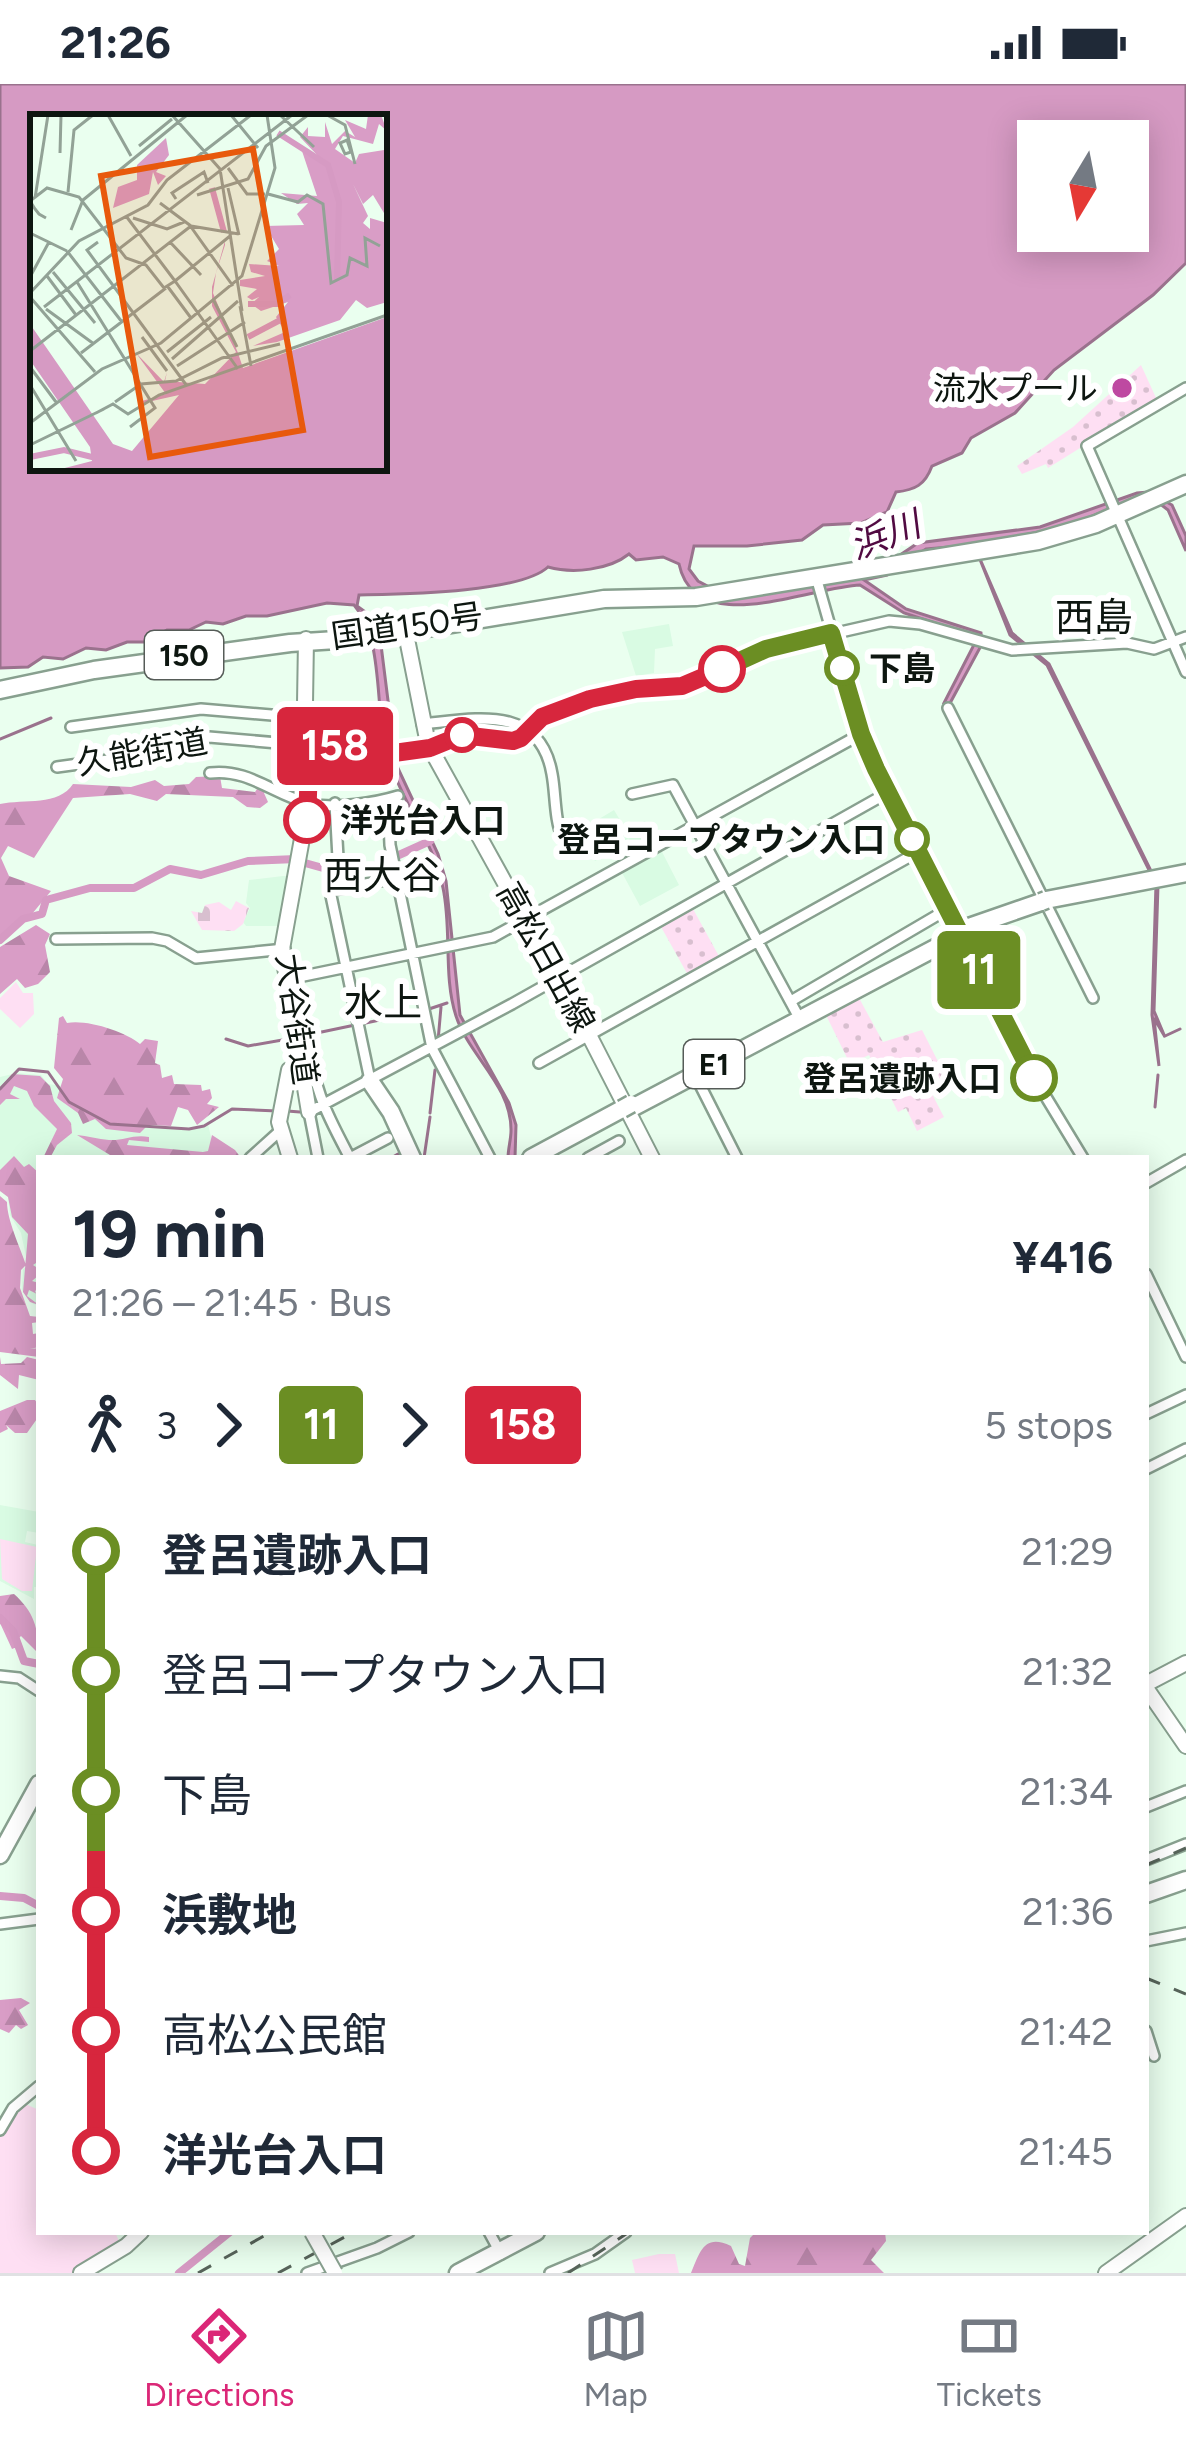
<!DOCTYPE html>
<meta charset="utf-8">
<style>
body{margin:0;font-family:Figtree,"Noto Sans JP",sans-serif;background:#f2f2f3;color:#1f2937;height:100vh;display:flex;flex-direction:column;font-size:45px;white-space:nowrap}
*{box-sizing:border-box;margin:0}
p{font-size:39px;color:#747a83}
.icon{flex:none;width:66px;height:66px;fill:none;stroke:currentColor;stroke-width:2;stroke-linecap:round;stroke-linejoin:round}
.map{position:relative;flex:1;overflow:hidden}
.details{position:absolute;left:36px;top:1071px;width:1113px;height:1080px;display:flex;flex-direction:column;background:#fff;border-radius:0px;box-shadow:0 6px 30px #0003}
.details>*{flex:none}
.badge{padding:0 24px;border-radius:9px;font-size:42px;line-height:78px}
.needle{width:78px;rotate:190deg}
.buttons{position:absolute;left:1017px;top:36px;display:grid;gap:24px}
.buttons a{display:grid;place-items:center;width:132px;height:132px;border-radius:0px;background:#fff;box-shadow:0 6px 30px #0003;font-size:60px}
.map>.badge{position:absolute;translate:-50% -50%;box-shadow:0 0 0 6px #fff}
.legs{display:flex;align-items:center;gap:18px;height:132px;padding:0 36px;font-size:39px}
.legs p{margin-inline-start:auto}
.headline{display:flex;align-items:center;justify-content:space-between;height:204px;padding:0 36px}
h1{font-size:66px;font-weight:700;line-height:90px}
ul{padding:0 36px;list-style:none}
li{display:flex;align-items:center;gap:42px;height:120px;font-size:45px}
li i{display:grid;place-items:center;width:18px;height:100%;margin:0 15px;background:currentColor}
li i::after{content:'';width:30px;height:30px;margin:-15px;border:9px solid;border-radius:50%;background:#fff}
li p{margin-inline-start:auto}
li:first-child i{background:linear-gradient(#0000 50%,currentColor 0)}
li:last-child i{background:linear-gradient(currentColor 50%,#0000 0)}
.status{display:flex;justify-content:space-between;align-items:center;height:84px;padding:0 60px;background:#fff;direction:ltr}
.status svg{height:33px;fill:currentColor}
.menu{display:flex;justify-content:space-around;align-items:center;height:168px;border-top:3px solid #e0e1e3;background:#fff;font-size:33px;color:#747a83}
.menu a{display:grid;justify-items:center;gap:6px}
.menu .on{color:#db2777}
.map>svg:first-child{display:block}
.built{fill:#d9fbe3}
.forest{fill:url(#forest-firs)}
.cemetery{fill:url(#cemetery-stones)}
.park{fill:url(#park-dots)}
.pitch{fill:#fedff3}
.water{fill:#d69ac3;stroke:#9a728d;stroke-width:3;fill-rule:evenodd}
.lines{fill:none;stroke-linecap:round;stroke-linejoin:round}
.stream{stroke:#9a728d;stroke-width:3}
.river{stroke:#d69ac3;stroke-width:8}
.minor-casing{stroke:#88a08f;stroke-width:14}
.major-casing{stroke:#88a08f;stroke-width:18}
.highway-casing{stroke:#88a08f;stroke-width:21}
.minor{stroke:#fff;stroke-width:9}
.major{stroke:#fff;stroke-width:14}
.highway{stroke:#fff;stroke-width:16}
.rail{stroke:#57645a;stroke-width:3;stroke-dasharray:15 15;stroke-linecap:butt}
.major-bridge-casing{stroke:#88a08f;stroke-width:18;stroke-linecap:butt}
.highway-bridge-casing{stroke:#88a08f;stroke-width:21;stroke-linecap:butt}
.major-bridge{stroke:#fff;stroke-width:14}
.highway-bridge{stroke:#fff;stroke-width:16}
.line-1-casing{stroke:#fff;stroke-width:27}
.line-2-casing{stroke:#fff;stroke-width:27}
.line-1{stroke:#6b8e23;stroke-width:18}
.line-2{stroke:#d7263d;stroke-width:18}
.poi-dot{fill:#be49a1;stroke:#fff;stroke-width:4.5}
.stop-1-dot{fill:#fff;stroke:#6b8e23;stroke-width:6}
.stop-2-dot{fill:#fff;stroke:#d7263d;stroke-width:6}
.labels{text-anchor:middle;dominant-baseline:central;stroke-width:12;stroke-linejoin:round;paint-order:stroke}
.shield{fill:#fff;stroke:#565c58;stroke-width:3}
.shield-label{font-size:30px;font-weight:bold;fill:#0d1610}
.poi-label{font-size:33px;fill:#0d1610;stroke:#fff;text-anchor:end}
.street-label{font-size:33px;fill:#0d1610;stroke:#fff}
.stop-label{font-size:33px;font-weight:bold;fill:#0d1610;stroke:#fff;text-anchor:start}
.water-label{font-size:36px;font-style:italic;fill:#510a42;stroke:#fff}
.quarter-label{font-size:39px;fill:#0d1610;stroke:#fff}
.inset-river{fill:none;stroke:#d69ac3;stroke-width:6}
.inset-road{fill:none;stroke:#92a296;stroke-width:3}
.view{fill:#e8590c;fill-opacity:0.15;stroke:#e8590c;stroke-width:6}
.inset-edge{fill:none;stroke:#0d1610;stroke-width:6}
</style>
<div class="status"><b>21:26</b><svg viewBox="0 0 49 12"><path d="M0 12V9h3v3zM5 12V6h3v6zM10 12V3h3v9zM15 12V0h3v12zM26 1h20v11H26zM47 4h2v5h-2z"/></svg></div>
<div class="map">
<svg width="1186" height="2189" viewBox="0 0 1186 2189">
<defs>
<pattern id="forest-firs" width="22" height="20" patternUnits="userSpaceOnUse" patternTransform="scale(3)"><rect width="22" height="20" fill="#d99dc6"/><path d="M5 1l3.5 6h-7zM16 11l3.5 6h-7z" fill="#b986a9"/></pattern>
<pattern id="cemetery-stones" width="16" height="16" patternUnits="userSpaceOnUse" patternTransform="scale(3)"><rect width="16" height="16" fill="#fedff3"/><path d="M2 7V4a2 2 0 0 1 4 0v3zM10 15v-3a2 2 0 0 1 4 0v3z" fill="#d8bfcf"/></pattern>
<pattern id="park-dots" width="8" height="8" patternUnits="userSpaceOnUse" patternTransform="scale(3)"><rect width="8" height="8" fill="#fedff3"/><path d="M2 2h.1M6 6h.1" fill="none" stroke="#d8bfcf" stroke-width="1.8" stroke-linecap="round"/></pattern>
</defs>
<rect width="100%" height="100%" fill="#eaffef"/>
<path class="built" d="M669 540 673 562 655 565 654 589 636 592 622 548Z
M614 726 626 746 645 737 658 759 624 778 617 765 595 777 579 747Z
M660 764 679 801 640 822 620 785Z
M283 792H292L281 842H246L243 838 250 824 246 819 249 796Z
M17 989 41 991 48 1000 64 1002 142 1044 197 1045 208 1040 213 1062 232 1064 240 1074H39V1221L33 1220 22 1206 23 1185 28 1182 21 1149 10 1131 8 1113 0 1107V993Z
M0 1421 39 1428V1449L27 1447 25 1458 38 1461 39 1503H34V1515L0 1497Z"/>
<path class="forest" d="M220 692 222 704 255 708 261 699 266 702 264 709 268 718 260 724 247 723 233 713 166 710 157 717 130 710 73 714 34 774 8 762 1 774 9 792 51 807 27 836 0 853V720C24 715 59 722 73 700L131 703 155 696 164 702 189 700 196 693Z
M36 841 50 850 45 861 50 888 38 900 25 904 17 895 0 910V863Z
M63 932 67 939C87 935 126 948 140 960L145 955 158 957 155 979 160 981 162 994 172 991 174 1000 201 1001 202 1007 210 1005 212 1014 207 1020 219 1023 197 1041 188 1026 178 1023 171 1042 148 1041 140 1049 106 1045 95 1035 83 1040 78 1029 57 1014 63 995 54 984 59 934Z
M12 990 40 992 50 1002 54 1017 71 1039 72 1049 57 1061 50 1074H43L57 1045 34 1022 27 1007 14 1002 10 1010 20 1015H6L0 1021V1004Z
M77 1051C87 1052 98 1055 109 1056 123 1057 133 1050 149 1053V1058L129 1056 127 1061 203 1068 208 1067 212 1051 235 1066 241 1074 219 1071 109 1074 110 1071Z
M14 1072 24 1083 29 1080 39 1089V1125L36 1128 39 1130V1177L33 1181 39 1185V1191L32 1197 39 1199 35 1208 39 1211 29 1206 27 1212 39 1221 30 1218 23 1208 28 1150 12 1133 8 1113 0 1107V1086Z
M0 1112 7 1118C7 1136 20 1163 26 1181L21 1186 20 1204 30 1232 39 1233V1238L32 1239 33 1250 39 1249V1263L30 1265 39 1264V1273L0 1268Z
M0 1273 1 1280 21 1279 27 1273 39 1276V1296L19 1291 18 1305 0 1291Z
M27 1316H35L39 1322V1332L27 1349H15L6 1341 8 1345 0 1349V1327Z
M14 1510C34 1528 38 1543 39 1570L21 1552 17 1556 19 1562 12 1565 0 1539V1512Z
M21 1914 30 1919 19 1926 28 1941 21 1945 16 1941 9 1949 0 1945V1916Z
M756 2148H885L886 2157 871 2176 884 2189H691C700 2168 704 2149 731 2162L739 2180 745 2182 750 2154Z"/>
<path class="cemetery" d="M236 817 249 824 243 840 234 847 202 846 191 827 202 829 205 821 219 818 231 826Z"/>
<path class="park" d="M1141 281 1157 316 1048 384 1046 380 1022 390 1017 382 1073 343Z
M692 823 721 876 689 893 660 841Z
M859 914 883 958 922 946 950 1001 932 1010 944 1033 917 1047 906 1024 898 1028 869 971 850 980 826 931Z"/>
<path class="pitch" d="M16 898 23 909H33L34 930 20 944 0 925V914Z
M0 1455 37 1463 32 1507H22L2 1495Z
M23 2019 39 2026V2148H115L121 2162 73 2189H0V2050Z
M659 2170H675L679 2189H635L632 2176Z"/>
<path class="water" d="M0 0H1186V179L1153 211 1054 286 1015 329 971 354 962 369 932 382C925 401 915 406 896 408L887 428 861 439 823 441 802 456 747 462H694L689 485 698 497 717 507 879 485 918 459 1040 443 1137 409 1148 408 1172 421 1186 452V467L1168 426 1155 416 1139 414 1064 443 974 461 926 465 887 491 864 496 906 525 981 549 982 560 949 621 944 619 978 553 904 529 860 501C809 503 695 556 679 480L663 473 636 476 629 470C609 486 573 490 548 483 520 509 400 510 359 511L357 522 378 537 396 680 438 770 446 797 460 931 509 1019 516 1041 515 1074H508C508 1065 511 1055 511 1047 512 1002 469 972 456 932 443 892 452 846 443 804 432 752 397 713 385 661 375 617 383 554 354 521L327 519 267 532H246L223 540 206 538 189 546H167L146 558H127L106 566 86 564 63 575 43 573 28 583 0 584ZM33 33H384V384H33ZM1038 57H1128V147H1038Z
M977 468 1012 549 1049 580 1158 801 1154 927 1165 953 1154 934 1159 982 1152 931 1156 800 1047 581 1010 551Z"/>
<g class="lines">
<path class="stream" d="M0 655 51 634
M426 926 447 919
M361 940 422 927
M312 950 355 941
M1165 952 1180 945
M226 955 248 962 288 955
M438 957 441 923
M0 1005 19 985 48 988 69 1018 110 1040 189 1045 204 1042 232 1025 277 1027
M1155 1023 1158 991
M287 1027 300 1028
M430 1029 435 986
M391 1074 398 1070
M424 1074 430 1033"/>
<path class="river" d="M305 779 341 789H359L430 757
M0 856 23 835 42 830 46 816 90 804H134L170 785 201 791 248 777 296 775
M0 1534 13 1547 24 1577 39 1580
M0 1812 24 1814 39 1822
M179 2189 230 2148"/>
<g class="minor-casing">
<path id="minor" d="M1186 304 1087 362 1186 588
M816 493 858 640 876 685 1032 990 1083 1074
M948 624 1093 914
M310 634 378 644
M422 640C474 635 540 619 552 690 556 711 554 735 563 755
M71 643 201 625 307 634
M57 683 130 673 209 653 394 669 430 664 462 651 516 656 542 633 590 615 638 605 682 602 766 565 889 537 920 540 1012 566 1127 559 1154 565 1186 553
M210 689C249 684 275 712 311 720 336 725 375 719 398 712
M632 710 673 701 796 928
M388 715 390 761 432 964 490 1074
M335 719 338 774 330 807 370 996
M330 807 396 794
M56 855 152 854 167 857 196 874 285 865
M289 895 493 853 861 650
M791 917 948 825
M298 953H312C308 998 330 1036 350 1074L388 1054
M539 979 918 768
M696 993 737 1074
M250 1074 281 1046
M318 1074 309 1028 512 920 889 708
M588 1074 619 1057
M1146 1099 1186 1076
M1146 1190 1186 1273
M1146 1330 1186 1311
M1146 1385 1186 1365
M0 1592 19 1594 39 1607
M1146 1723 1186 1707
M1146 1776 1186 1760
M0 1840 39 1835
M1146 1857 1186 1849
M1146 1947 1154 1972
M0 2046 13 2024 39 2002
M489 2148 501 2170
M307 2189 377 2164 409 2148
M550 2189 595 2170 626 2148"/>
</g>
<g class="major-casing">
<path id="major" d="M405 545 428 660 589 951 652 1074
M306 555 303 749 282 865 309 1028
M290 1074 279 1038 289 986 299 982
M1146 1600 1186 1579
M1146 1604 1186 1662
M81 2189 126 2162 141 2148
M1106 2189 1186 2132"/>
</g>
<g class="highway-casing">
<path id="highway" d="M0 606 94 586 290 559 367 554 604 515 696 513 1038 457 1096 440 1186 400
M1046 816 1186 789
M963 845 1041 818
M370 997 391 1028 412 1074
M632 1024 958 852
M531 1074 622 1025
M0 1771 39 1700
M1146 1810 1186 1796
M458 2189 536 2148"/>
</g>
<use href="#minor" class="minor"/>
<use href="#major" class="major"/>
<use href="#highway" class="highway"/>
<path class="rail" d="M1146 1781 1186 1764
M1146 1894 1186 1910
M198 2189 271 2148
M278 2189 354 2148
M568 2189 629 2148"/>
<g class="major-bridge-casing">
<path id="major-bridge" d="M312 2148 335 2189"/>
</g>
<g class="highway-bridge-casing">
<path id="highway-bridge" d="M1041 818 1046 816
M958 852 965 848
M622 1025 631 1020"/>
</g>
<use href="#major-bridge" class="major-bridge"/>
<use href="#highway-bridge" class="highway-bridge"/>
</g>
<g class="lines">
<g class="line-1-casing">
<path id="line-1" d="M722 585 766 565 831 549 861 650 876 685 1034 994"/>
</g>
<g class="line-2-casing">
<path id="line-2" d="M307 736 310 659 394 669 430 664 462 651 513 657 521 654 542 633 590 615 636 605 682 602 722 585"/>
</g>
<use href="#line-1" class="line-1"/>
<use href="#line-2" class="line-2"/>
</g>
<circle class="poi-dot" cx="1122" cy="304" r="12"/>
<g class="stop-1-dot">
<circle cx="842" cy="584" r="15"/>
<circle cx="912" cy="755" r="15"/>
<circle cx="1034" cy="994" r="21"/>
</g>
<g class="stop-2-dot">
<circle cx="722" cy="585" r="21"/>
<circle cx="462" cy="651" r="15"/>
<circle cx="307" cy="736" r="21"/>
</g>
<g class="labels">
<g class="shield">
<rect x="145" y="547" width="78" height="48" rx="9"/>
<rect x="684" y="956" width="60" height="48" rx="9"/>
</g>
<g class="shield-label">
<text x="184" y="571">150</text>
<text x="714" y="980">E1</text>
</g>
<g class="poi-label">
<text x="1098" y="304">流水プール</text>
</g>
<g class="street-label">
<text transform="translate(407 542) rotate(-8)">国道150号</text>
<text transform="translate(142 668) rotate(-10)">久能街道</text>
<text transform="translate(546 873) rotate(61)">高松日出線</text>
<text transform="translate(297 935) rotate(82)">大谷街道</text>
</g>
<g class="stop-label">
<text x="869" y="584">下島</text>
<text x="340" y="736">洋光台入口</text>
<text x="885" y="755" text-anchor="end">登呂コープタウン入口</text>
<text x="1001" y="994" text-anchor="end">登呂遺跡入口</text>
</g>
<g class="water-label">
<text transform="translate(885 451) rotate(-21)">浜川</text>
</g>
<g class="quarter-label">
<text x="1094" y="533">西島</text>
<text x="382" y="791">西大谷</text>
<text x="383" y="918">水上</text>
</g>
</g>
<g transform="translate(30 30)">
<rect width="357" height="357" fill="#eaffef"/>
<path d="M338 1H351L357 17 349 10 343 30 313 22 305 35 325 49 329 40 354 36 357 23V104L343 81 333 90 323 70 338 102 333 109 340 115V104L357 109V188L337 194 326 186 310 206 247 228 223 232 255 218 246 203 258 188 231 197 221 190 229 183 222 186 217 183 227 175 210 172V166L235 162 221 158 219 150 249 152 237 147 249 135 235 112 274 111 267 100 278 89 267 90 251 79 287 82 271 34 289 43 270 23 278 13V22L295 23V8L302 30 315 17 325 23 315 6 336 15ZM136 24 139 41 126 58 136 62 128 71 123 58 119 80 83 94 88 73 107 66V51Z" fill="#d99dc6"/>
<path d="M195 127V131L186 159 183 179 208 239 213 254 357 203V356H27L62 347 60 333 0 246V210L83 330 102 337 149 281 113 289 103 275 112 287 136 280 125 265 106 239 101 216 106 239 134 268 137 258 135 267 175 270 206 238 182 192V173Z" fill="#d69ac3"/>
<path class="inset-river" d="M248 19 298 51 309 88 307 166M182 74 194 118M218 190H247L260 181M218 223 256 203M0 343 34 336 66 344"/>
<path class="inset-road" d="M78 1 101 42M142 1 190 55 212 197M201 1 228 34M250 1 284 33M297 1 315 11 325 50M317 26 321 38 315 40 310 29ZM109 32 142 5M30 39 31 1M198 54 217 80H235M198 74 209 121M38 78 44 16 63 1M238 80 268 88 277 81 293 90 301 169 317 161 320 144 337 152 335 124 350 132M167 81 218 65 236 32 278 1M5 84 18 1M146 85 142 79 174 58 178 69M130 89 161 112 209 120M96 102 145 167 200 122M16 104 9 100 5 95 0 87 17 74 49 83 96 144 116 151 134 174 145 167 208 255M103 104 137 115 154 108M161 113 203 172M41 116 53 86 157 1M0 119 37 137M68 128 57 136 157 272M140 128 171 161M37 137 92 208M23 158 65 209M17 162 46 201M0 163 19 128M47 168 125 294 100 313M138 173 161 204M0 179 49 127 118 91 137 66 221 1M0 183 65 258M184 187 207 233M210 192 221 252M14 193 262 1M16 195 64 230M112 223 137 257M0 237 161 112M137 238 181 203M51 239 136 174M142 245 208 187M147 252 215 208M0 253 26 288M0 271 46 347M85 288 111 270 146 267 192 244 250 230M66 299 83 290 98 300 129 281 357 201M0 309 72 255 131 229 212 162 245 54 237 1M0 331 74 295"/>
<path class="view" d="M223 35 273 316 120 343 71 62Z"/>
<rect width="357" height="357" class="inset-edge"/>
</g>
</svg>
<div class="buttons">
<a><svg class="needle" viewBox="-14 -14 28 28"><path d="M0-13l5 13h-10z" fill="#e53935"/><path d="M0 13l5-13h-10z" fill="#747a83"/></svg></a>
</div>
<b class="badge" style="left:979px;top:886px;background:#6b8e23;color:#fff">11</b>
<b class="badge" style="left:335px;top:662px;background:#d7263d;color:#fff">158</b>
<section class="details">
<div class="headline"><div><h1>19 min</h1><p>21:26 – 21:45 · Bus</p></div><b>¥416</b></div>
<div class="legs"><svg class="icon" aria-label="walk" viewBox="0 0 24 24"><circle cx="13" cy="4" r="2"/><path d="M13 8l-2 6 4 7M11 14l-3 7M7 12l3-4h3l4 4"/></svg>3<svg class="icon" aria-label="forward" viewBox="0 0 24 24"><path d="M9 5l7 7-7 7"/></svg><b class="badge" style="background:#6b8e23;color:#fff">11</b><svg class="icon" aria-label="forward" viewBox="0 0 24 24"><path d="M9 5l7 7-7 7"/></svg><b class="badge" style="background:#d7263d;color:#fff">158</b><p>5 stops</p></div>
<ul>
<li><i style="color:#6b8e23"></i><b>登呂遺跡入口</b><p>21:29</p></li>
<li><i style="color:#6b8e23"></i><span>登呂コープタウン入口</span><p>21:32</p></li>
<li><i style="color:#6b8e23"></i><span>下島</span><p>21:34</p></li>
<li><i style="color:#d7263d"></i><b>浜敷地</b><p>21:36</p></li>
<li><i style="color:#d7263d"></i><span>高松公民館</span><p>21:42</p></li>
<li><i style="color:#d7263d"></i><b>洋光台入口</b><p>21:45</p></li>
</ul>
</section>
</div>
<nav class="menu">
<a class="on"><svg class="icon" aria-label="directions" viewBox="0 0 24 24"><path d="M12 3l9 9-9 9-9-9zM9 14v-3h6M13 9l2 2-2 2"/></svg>Directions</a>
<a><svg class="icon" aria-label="map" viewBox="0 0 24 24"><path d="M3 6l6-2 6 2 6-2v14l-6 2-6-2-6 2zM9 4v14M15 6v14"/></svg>Map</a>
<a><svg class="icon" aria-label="tickets" viewBox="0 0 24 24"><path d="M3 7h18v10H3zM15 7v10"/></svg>Tickets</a>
</nav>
